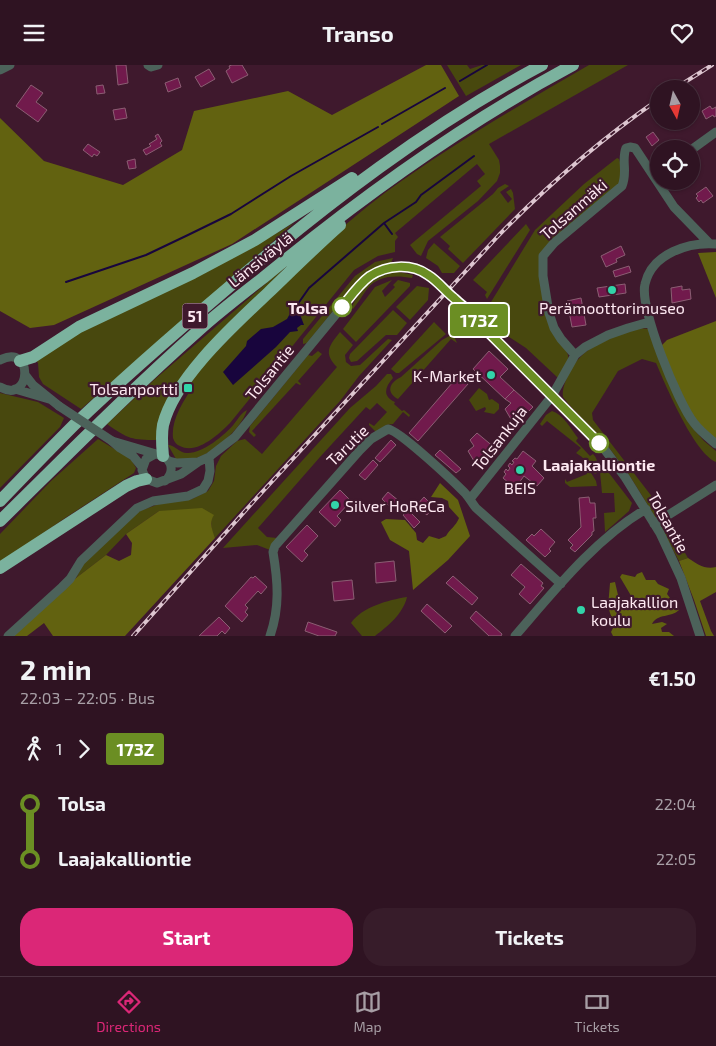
<!DOCTYPE html>
<meta charset="utf-8">
<style>
body{margin:0;font-family:"Exo 2",sans-serif;background:#371c2a;color:#f1f3f6;height:100vh;display:flex;flex-direction:column;font-size:19px;white-space:nowrap}
*{box-sizing:border-box;margin:0}
p{font-size:16px;color:#a79ea5}
.icon{flex:none;width:28px;height:28px;fill:none;stroke:currentColor;stroke-width:2;stroke-linecap:round;stroke-linejoin:round}
.map{position:relative;height:571px;overflow:hidden}
.drawer{display:flex;flex-direction:column;background:#2f1322;flex:1}
.drawer>*{flex:none}
.badge{padding:0 10px;border-radius:4px;font-size:18px;line-height:32px}
.needle{width:32px;rotate:172deg}
.buttons{position:absolute;left:650px;top:15px;display:grid;gap:10px}
.buttons a{display:grid;place-items:center;width:50px;height:50px;border-radius:50%;background:#2f1322;box-shadow:0 1px 4px #0004,0 0 0 1px #4a3240;font-size:25px}
.map>.badge{position:absolute;translate:-50% -50%;box-shadow:0 0 0 2px #fff}
.legs{display:flex;align-items:center;gap:8px;height:55px;padding:0 20px;font-size:16px}
.legs p{margin-inline-start:auto}
.head{display:flex;align-items:center;justify-content:space-between;height:85px;padding:0 20px}
h1{font-size:28px;font-weight:700;line-height:38px}
.cta{display:flex;gap:10px;margin-top:auto;padding:10px 20px}
.cta a{flex:1;height:58px;border-radius:20px;background:#db2777;color:#fff;font-size:20px;font-weight:700;line-height:58px;text-align:center}
.cta a+a{background:#371c2a;color:#f1f3f6}
ul{padding:0 20px;list-style:none}
li{display:flex;align-items:center;gap:18px;height:55px;font-size:19px}
li i{display:grid;place-items:center;width:8px;height:100%;margin:0 6px;background:currentColor}
li i::after{content:'';width:12px;height:12px;margin:-6px;border:4px solid;border-radius:50%;background:#2f1322}
li p{margin-inline-start:auto}
li:first-child i{background:linear-gradient(#0000 50%,currentColor 0)}
li:last-child i{background:linear-gradient(currentColor 50%,#0000 0)}
header{display:flex;justify-content:space-between;align-items:center;height:65px;padding:0 20px;background:#2f1322;font-size:22px;font-weight:700}
.tabs{display:flex;justify-content:space-around;align-items:center;height:70px;border-top:1px solid #4a3240;background:#2f1322;font-size:14px;color:#a79ea5}
.tabs a{display:grid;justify-items:center;gap:2px}
.tabs .current{color:#db2777}
.map>svg:first-child{display:block}
.green{fill:#48480e}
.forest{fill:#626210}
.water{fill:#18053d}
.lines{fill:none;stroke-linecap:round;stroke-linejoin:round}
.stream{stroke:#18053d;stroke-width:2}
.building{fill:#711a4c;stroke:#8b5e73}
.minor{stroke:#4c625a;stroke-width:9}
.highway{stroke:#7bb29e;stroke-width:12}
.rail-casing{stroke:#ddc6d0;stroke-width:4}
.rail{stroke:#3f192d;stroke-width:2;stroke-dasharray:5.5;stroke-linecap:butt}
.minor-bridge{stroke:#4c625a;stroke-width:9}
.line-1-casing{stroke:#fff;stroke-width:11}
.line-1{stroke:#6b8e23;stroke-width:8}
.poi-dot{fill:#32d4a9;stroke:#3f192d;stroke-width:2}
.stop-1-dot{fill:#fff;stroke:#6b8e23;stroke-width:2.5}
.labels{text-anchor:middle;dominant-baseline:central;stroke-width:4.5;stroke-linejoin:round;paint-order:stroke}
.shield{fill:#3f192d;stroke:#c5abb7;stroke-width:1}
.shield-label{font-size:15px;font-weight:bold;fill:#fee9f2}
.street-label{font-size:16px;fill:#fee9f2;stroke:#3f192d}
.stop-label{font-size:16px;font-weight:bold;fill:#fee9f2;stroke:#3f192d;text-anchor:end}
.poi-label{font-size:16px;fill:#fee9f2;stroke:#3f192d}
</style>
<header><svg class="icon" aria-label="menu" viewBox="0 0 24 24"><path d="M4 6h16M4 12h16M4 18h16"/></svg>Transo<svg class="icon" aria-label="heart" viewBox="0 0 24 24"><path d="M12 20l-8-8c-3-5 5-10 8-4 3-6 11-1 8 4z"/></svg></header>
<div class="map">
<svg width="716" height="571" viewBox="0 0 716 571">
<rect width="100%" height="100%" fill="#3f192d"/>
<path class="green" d="M447 0H467L470 4 482 0H521L466 31Z
M589 0H628L489 79 499 95 500 101V108L497 116 478 136 428 176 421 191 417 189 410 180 481 121 477 116 485 109 477 99 395 168 398 172 395 176V187L378 191 354 205 230 358C219 369 197 390 180 381 177 380 174 377 173 373 171 355 183 337 192 323L191 318 199 304C259 244 318 178 386 127 451 80 520 40 589 0Z
M617 93 619 94 622 104 620 120 541 189 545 231 568 290 569 296 560 313 557 312 526 283 503 268 484 246 491 237 535 165 584 119Z
M505 119 509 121 500 127 508 138 512 134 506 127 511 124 513 128 515 144 463 198 448 184 450 181 440 172 493 129 498 123Z
M294 158 81 344 43 319 39 312 38 298 36 295 85 264 246 186Z
M526 159 530 165 487 234 485 230 487 227 473 215Z
M434 178 460 201 454 208H442L438 201 426 193 428 185Z
M393 193 391 198 376 202 358 215 307 278 303 279V274L355 211 375 197Z
M291 197 193 297 157 375C132 375 128 374 107 359L154 315Z
M391 207H399L413 210 412 213C396 210 378 210 367 224 362 231 358 238 353 244L351 243C364 219 366 217 391 207Z
M392 215 382 226 385 232 395 222 393 220 398 215 410 218V221L356 277 343 264 375 222Z
M417 221 429 223 428 235 410 255 396 242Z
M393 245 407 258 397 270H386L357 296 351 297 349 293 350 289Z
M434 257 446 269 399 308H396L391 304Z
M640 263 649 264 691 361 704 376 716 386V397C694 388 666 321 656 298L642 294 618 306 592 348 593 355 653 433 688 493 679 496C656 453 632 409 600 372 588 358 574 347 563 332 562 324 565 318 568 310 581 281 611 272 640 263Z
M340 267 353 280 345 290 346 297 351 301 360 300 388 274 392 275 359 311 340 336 215 473 212 467 211 454 159 446 126 469 106 490 76 513 86 494 137 447 159 439 192 434 208 426 214 416 216 401 221 391 237 376 245 374 262 389 337 302C323 288 329 281 340 267Z
M453 269 457 278 451 274 398 334C385 327 390 317 401 312L442 275Z
M318 286 322 289 298 316 301 319 300 320 296 318 252 366 256 370 254 372 249 367 250 361 308 290 312 291Z
M387 309H391L393 313C385 322 382 331 395 337L394 339 402 346 404 345 410 350 409 352 403 347 393 359 386 360 376 367 369 360V358L374 361 387 347 377 338 370 345 366 342 320 392 258 463 267 472 277 473 270 485 257 480 223 483 350 343 376 321Z
M479 323 487 329 489 335 492 334 499 339V344L494 349 484 347 486 344 485 342 476 346 469 335Z
M0 328 38 337 64 353 60 362 0 423Z
M247 345C241 365 209 393 188 395 184 395 180 395 176 394L168 380C175 380 180 389 188 388 203 388 225 370 234 359 238 354 241 348 247 345Z
M552 346C563 349 571 364 578 373L576 376 590 391 593 389C599 395 598 401 597 408L595 409 582 392 576 388 581 383 547 356 542 361 540 359 546 350Z
M98 374 126 391 132 396 136 403 134 408 65 453 0 498V469L51 416Z
M602 399 632 438 629 446 605 467 604 448 615 447 614 428H602L600 407Z
M588 403 596 416 597 421 570 422 565 418V414L567 417 587 409 585 404Z
M407 532C403 549 388 561 375 571H362L351 558C362 542 388 535 407 532Z"/>
<path class="forest" d="M426 0H441L459 31 232 179 54 260 30 263 0 246V53L44 96 123 120 182 85 194 46 288 26 332 50Z
M716 187V233L698 188Z
M716 256V376L699 361 685 338 661 281 667 275Z
M440 418 458 435 470 471 448 495 413 525 409 486 390 475 381 457 386 454 405 455 416 468 417 475 423 478 429 471 439 474 446 471C450 464 456 461 459 453L449 442 448 436 442 433 431 432Z
M202 443 214 450C209 457 212 465 215 473L125 571H53L44 558 27 571H13L76 513 106 490 119 496 131 490 132 478 126 469 159 446Z
M688 493C697 499 705 505 716 502V527L700 536 711 566 714 571H706L694 535 679 496Z
M642 507 646 515H655L658 519 669 524 667 529 679 545C671 553 658 548 652 559L662 557 667 559 661 563 662 567H669L674 571H613L611 567 613 563 618 560C605 548 609 535 610 518L615 517 618 530 624 537H632L630 529 620 512 622 509 635 512 637 509Z"/>
<path class="water" d="M293 243 298 244 304 260H301L297 263 298 266 290 267 276 282 233 320 223 307 246 281 247 276 261 264 273 262 287 254Z"/>
<g class="lines">
<path class="stream" d="M460 16 487 0
M382 59 445 23
M384 158 392 169
M66 217 146 190 188 170 231 149 291 111 378 62
M295 243 309 223 384 158 416 137 421 130 474 91"/>
</g>
<path class="building" d="M116 0H126L128 18 118 20Z
M232 0H242L248 10 232 18 226 6 230 3 229 1Z
M209 4 215 14 201 22 195 12Z
M178 13 181 22 168 27 165 18Z
M31 20 43 28 36 37 47 45 38 57 16 41Z
M103 20 105 28 97 29 96 21Z
M710 41 712 44 716 42V51L714 52 713 50 706 54 702 46Z
M125 43 127 53 115 55 113 45Z
M653 67 659 75 652 81 646 72Z
M158 69 162 76 160 78 162 81 146 90 143 85 151 81 149 79 157 74 155 71Z
M88 79 100 87 97 91 94 89 92 92 83 85Z
M135 94 136 103 129 104 127 96Z
M706 122 713 131 703 138 701 135 699 137 696 133 698 131 696 129Z
M621 181 625 190 616 194 617 197 606 202 601 191Z
M629 201 631 207 615 212 613 206Z
M625 219 626 228 599 232 597 223Z
M682 221V225L690 224 691 234 672 238 671 223Z
M581 233 586 260 572 262 567 236Z
M489 286 508 304 500 312 514 325 505 334 473 304Z
M459 310 468 319 418 376 409 368Z
M514 325 533 342 516 359 512 356 505 344 511 338 505 334Z
M477 368 495 383 480 401 474 396 468 386 474 381 470 375Z
M391 375 396 380 380 397 375 393Z
M440 385 461 404 456 408 435 390Z
M523 386 536 396 532 401 544 413 537 421 524 411 515 423 514 422 512 424 509 422 510 419 503 413 506 409 504 407 506 404 508 406 510 403 508 401 510 398 512 400 514 397 512 396 515 393 517 394Z
M373 395 378 400 365 415 359 410Z
M340 425 351 436 337 451 341 455 335 462 319 447Z
M388 427 399 436 392 444 382 434Z
M424 432 431 439 428 442 431 445 427 450 416 441Z
M589 432 590 438H595L596 453H593L594 466 592 467V470L575 487 570 483 573 480 568 475 581 462 579 433Z
M408 445 420 457 414 463 403 450Z
M307 460 318 471 304 486 308 490 302 497 286 482Z
M541 464 555 477 549 484 551 486 545 492 526 475 532 469 534 471Z
M394 496 396 516 376 518 375 498Z
M521 499 543 518 541 521 544 523 530 539 519 529 525 522 511 510Z
M255 511 267 522 261 529 258 526 245 540 248 543 245 547 248 550 242 557 225 541 251 512 253 513Z
M453 511 478 533 472 540 446 518Z
M352 515 354 534 334 536 332 517Z
M427 539 452 561 445 568 421 546Z
M476 546 502 569 501 571H489L470 553Z
M219 552 230 563 225 569 222 566 217 571H199Z
M308 557 337 567 335 571H319L305 566Z"/>
<g class="lines">
<path class="minor" d="M148 0 151 2 158 0
M0 5 10 0
M691 85 716 67
M716 179C689 177 652 188 645 219 639 243 678 338 694 358 700 366 709 373 716 379
M462 243 471 256 483 262
M575 290 561 274 554 263 549 248 543 211V191L554 178 622 121C628 107 621 95 626 83L630 82 635 83 674 142 709 178
M0 295C34 277 32 340 0 322
M26 311 33 320 59 341
M15 324 49 334
M112 376 163 391C173 397 174 408 165 416
M112 376 120 383 133 391 142 402
M155 389 146 394 142 405 146 414 157 418 181 409 198 397 209 392 235 372 361 219C379 203 406 195 428 210 437 216 445 225 453 233 466 245 474 247 483 262L605 385 625 412 660 468 681 513 700 571
M169 396 177 398 198 397
M470 434 552 331 575 290 585 282 608 270 628 263 649 257
M654 459 716 420
M8 571 62 522 70 514 81 496 137 443 153 436 188 431 203 424 208 416 210 406 209 392
M270 571C280 542 278 517 273 487L275 481 360 385 371 374 388 364C400 366 453 416 464 427 469 432 472 438 476 443L561 519
M515 571C554 526 594 475 646 444"/>
<path class="highway" d="M20 296 33 292 79 262 193 208 255 175 352 113
M163 391C162 380 161 371 163 360 174 314 234 260 268 228 292 205 315 182 340 160
M0 436C25 410 49 385 74 360 124 312 176 267 229 222 326 139 429 60 542 0
M0 456C65 392 130 326 199 265 219 247 241 230 263 213 360 133 462 59 573 0
M0 503 126 421 137 416 146 414"/>
<g class="rail-casing">
<path id="rail" d="M674 24 712 0
M133 571 254 436 499 170C548 120 601 74 659 34"/>
</g>
<use href="#rail" class="rail"/>
<path class="minor-bridge" d="M59 341 112 376"/>
</g>
<g class="lines">
<g class="line-1-casing">
<path id="line-1" d="M342 242C350 232 359 219 370 211 387 200 411 198 428 210 438 216 445 226 454 233 466 245 474 247 483 262L599 378"/>
</g>
<use href="#line-1" class="line-1"/>
</g>
<g class="poi-dot">
<circle cx="612" cy="225" r="5"/>
<circle cx="491" cy="310" r="5"/>
<rect x="183" y="318" width="10" height="10" rx="2.5"/>
<circle cx="520" cy="405" r="5"/>
<circle cx="335" cy="440" r="5"/>
<circle cx="581" cy="545" r="5"/>
</g>
<g class="stop-1-dot">
<circle cx="342" cy="242" r="9"/>
<circle cx="599" cy="378" r="9"/>
</g>
<g class="labels">
<rect class="shield" x="182.5" y="238.5" width="25" height="25" rx="4"/>
<g class="shield-label">
<text x="195" y="251">51</text>
</g>
<g class="street-label">
<text transform="translate(573 144) rotate(-41)">Tolsanmäki</text>
<text transform="translate(260 194) rotate(-39)">Länsiväylä</text>
<text transform="translate(269 307) rotate(-51)">Tolsantie</text>
<text transform="translate(499 373) rotate(-52)">Tolsankuja</text>
<text transform="translate(347 380) rotate(-44)">Tarutie</text>
<text transform="translate(669 457) rotate(61)">Tolsantie</text>
</g>
<g class="stop-label">
<text x="328" y="242">Tolsa</text>
<text x="599" y="399" text-anchor="middle">Laajakalliontie</text>
</g>
<g class="poi-label">
<text x="612" y="242">Perämoottorimuseo</text>
<text x="481" y="310" text-anchor="end">K-Market</text>
<text x="178" y="323" text-anchor="end">Tolsanportti</text>
<text x="520" y="422">BEIS</text>
<text x="345" y="440" text-anchor="start">Silver HoReCa</text>
<text x="591" y="536" text-anchor="start">Laajakallion<tspan x="591" dy="18">koulu</tspan></text>
</g>
</g>
</svg>
<div class="buttons">
<a><svg class="needle" viewBox="-14 -14 28 28"><path d="M0-13l5 13h-10z" fill="#e53935"/><path d="M0 13l5-13h-10z" fill="#a79ea5"/></svg></a>
<a><svg class="icon" aria-label="locate" viewBox="0 0 24 24"><circle cx="12" cy="12" r="6"/><path d="M12 2v4M12 18v4M2 12h4M18 12h4"/></svg></a>
</div>
<b class="badge" style="left:479px;top:255px;background:#6b8e23;color:#fff">173Z</b>
</div>
<section class="drawer">
<div class="head"><div><h1>2 min</h1><p>22:03 – 22:05 · Bus</p></div><b>€1.50</b></div>
<div class="legs"><svg class="icon" aria-label="walk" viewBox="0 0 24 24"><circle cx="13" cy="4" r="2"/><path d="M13 8l-2 6 4 7M11 14l-3 7M7 12l3-4h3l4 4"/></svg>1<svg class="icon" aria-label="forward" viewBox="0 0 24 24"><path d="M9 5l7 7-7 7"/></svg><b class="badge" style="background:#6b8e23;color:#fff">173Z</b></div>
<ul>
<li><i style="color:#6b8e23"></i><b>Tolsa</b><p>22:04</p></li>
<li><i style="color:#6b8e23"></i><b>Laajakalliontie</b><p>22:05</p></li>
</ul>
<div class="cta"><a>Start</a><a>Tickets</a></div>
</section>
<nav class="tabs">
<a class="current"><svg class="icon" aria-label="directions" viewBox="0 0 24 24"><path d="M12 3l9 9-9 9-9-9zM9 14v-3h6M13 9l2 2-2 2"/></svg>Directions</a>
<a><svg class="icon" aria-label="map" viewBox="0 0 24 24"><path d="M3 6l6-2 6 2 6-2v14l-6 2-6-2-6 2zM9 4v14M15 6v14"/></svg>Map</a>
<a><svg class="icon" aria-label="tickets" viewBox="0 0 24 24"><path d="M3 7h18v10H3zM15 7v10"/></svg>Tickets</a>
</nav>
